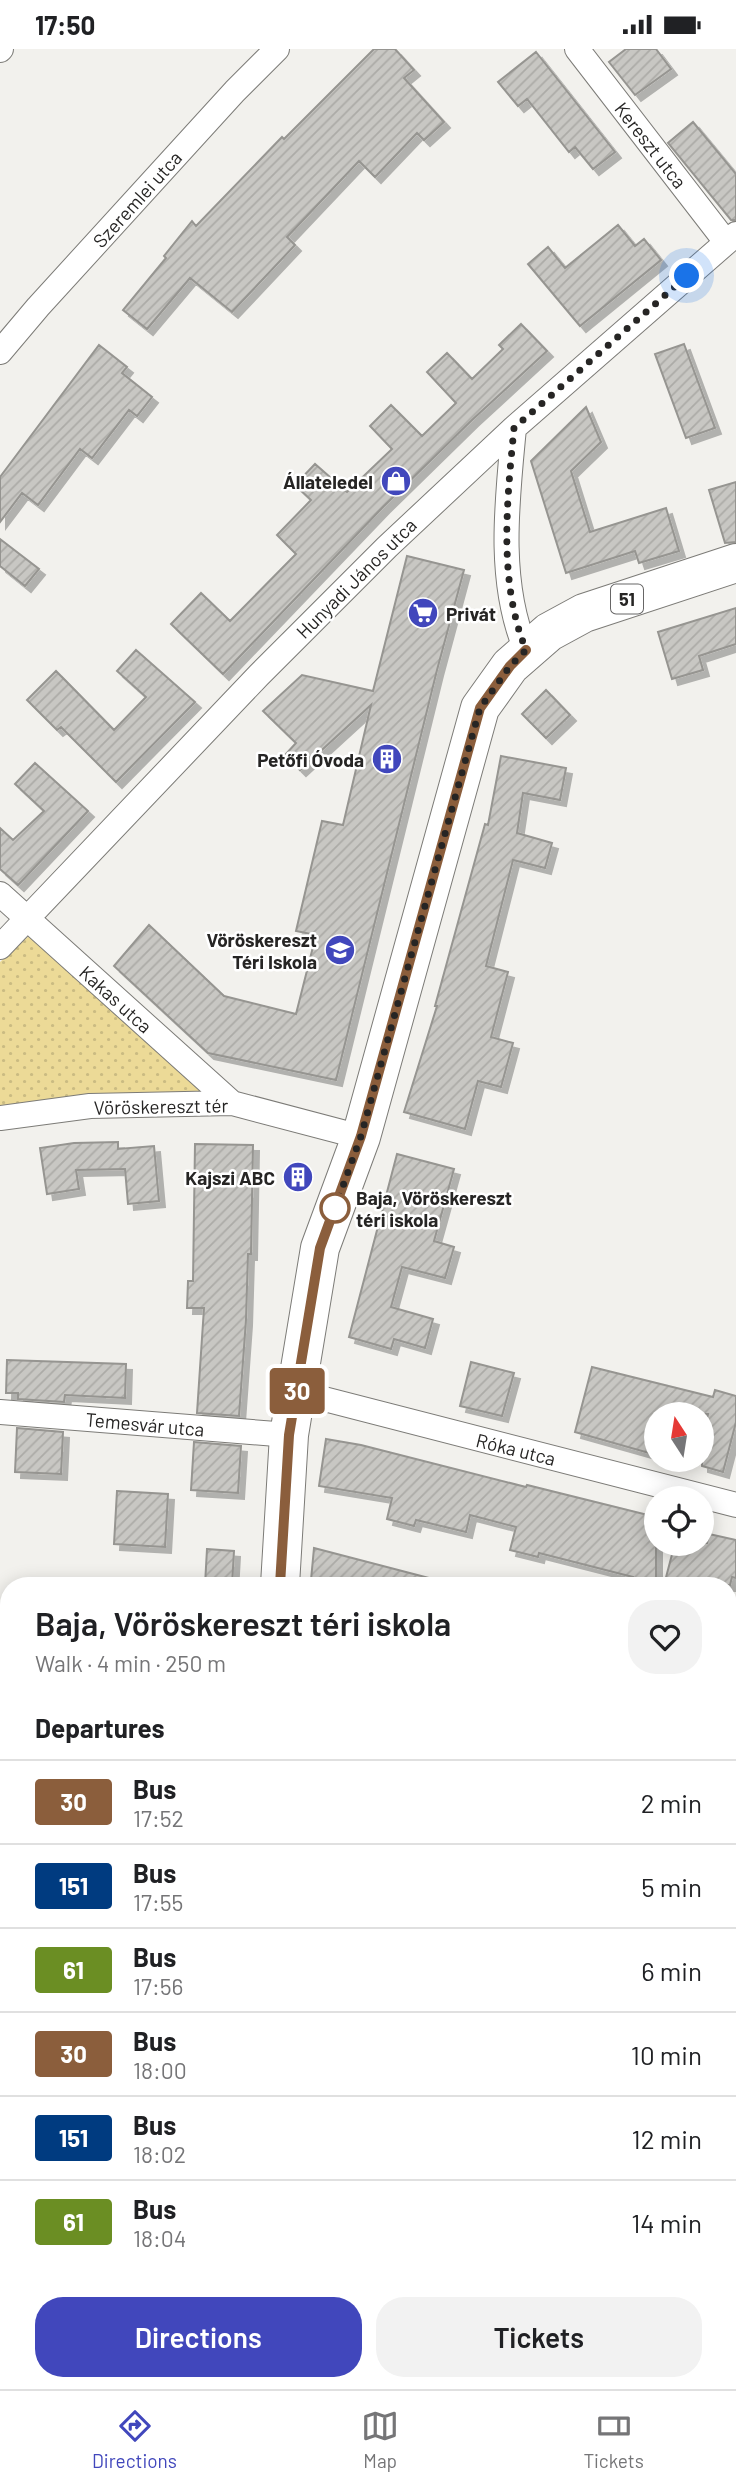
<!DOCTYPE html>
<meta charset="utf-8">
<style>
body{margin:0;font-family:Barlow,sans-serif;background:#f2f2f2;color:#202124;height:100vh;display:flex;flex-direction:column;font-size:26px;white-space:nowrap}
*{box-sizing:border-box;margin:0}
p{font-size:23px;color:#757577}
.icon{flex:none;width:38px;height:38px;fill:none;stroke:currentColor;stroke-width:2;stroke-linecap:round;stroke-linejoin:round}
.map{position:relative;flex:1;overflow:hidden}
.sheet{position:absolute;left:0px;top:1528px;width:737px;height:814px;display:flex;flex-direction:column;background:#fff;border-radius:28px 28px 0 0;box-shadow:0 4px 18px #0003}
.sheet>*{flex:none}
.badge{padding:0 14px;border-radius:5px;font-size:24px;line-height:46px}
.needle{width:46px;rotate:348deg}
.controls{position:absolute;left:644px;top:1353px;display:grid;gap:14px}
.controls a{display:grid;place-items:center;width:70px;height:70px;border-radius:50%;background:#fff;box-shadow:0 4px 18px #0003;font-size:35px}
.you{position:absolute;width:35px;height:35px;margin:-18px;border:5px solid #fff;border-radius:50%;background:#1a73e8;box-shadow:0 0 0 10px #1a73e833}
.map>.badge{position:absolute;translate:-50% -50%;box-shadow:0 0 0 4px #fff}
h2{padding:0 35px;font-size:26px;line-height:63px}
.round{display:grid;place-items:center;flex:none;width:74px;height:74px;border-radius:28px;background:#f2f2f2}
.headline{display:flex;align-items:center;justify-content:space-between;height:119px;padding:0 35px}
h1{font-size:33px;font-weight:600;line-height:52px}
.cta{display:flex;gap:14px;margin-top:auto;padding:14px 35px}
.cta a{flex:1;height:80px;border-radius:28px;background:#4147bc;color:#fff;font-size:28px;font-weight:600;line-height:80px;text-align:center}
.cta a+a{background:#f2f2f2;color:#202124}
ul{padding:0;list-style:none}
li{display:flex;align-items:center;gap:21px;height:84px;padding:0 35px;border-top:2px solid #e0e0e0}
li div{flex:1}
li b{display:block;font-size:26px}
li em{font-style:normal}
li .badge{min-width:77px;font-weight:700;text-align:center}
.status{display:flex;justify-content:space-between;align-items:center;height:49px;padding:0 35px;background:#fff;direction:ltr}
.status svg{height:19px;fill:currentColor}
.dock{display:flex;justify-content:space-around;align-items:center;height:98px;border-top:2px solid #e0e0e0;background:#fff;font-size:19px;color:#757577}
.dock a{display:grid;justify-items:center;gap:4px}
.dock .current{color:#4147bc}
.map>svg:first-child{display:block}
.park{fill:url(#park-dots)}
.building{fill:url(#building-hatch);stroke:#969591;stroke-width:2;filter:url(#shadow)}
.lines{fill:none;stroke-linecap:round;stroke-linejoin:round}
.street-casing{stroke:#7c7b77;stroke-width:26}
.primary-casing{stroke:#7c7b77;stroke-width:40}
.street{stroke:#fff;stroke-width:24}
.primary{stroke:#fff;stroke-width:38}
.line-casing{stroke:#fff;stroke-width:16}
.line{stroke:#8b5e3c;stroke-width:10}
.walk{stroke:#262524;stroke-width:7;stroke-dasharray:0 12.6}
.stop-dot{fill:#fff;stroke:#8b5e3c;stroke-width:3.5}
.labels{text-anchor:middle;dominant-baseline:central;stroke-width:5;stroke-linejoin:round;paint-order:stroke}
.shield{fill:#fff;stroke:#676666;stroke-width:2}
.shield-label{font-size:18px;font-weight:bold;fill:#262524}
.street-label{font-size:19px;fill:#262524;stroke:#fff}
.poi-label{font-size:19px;font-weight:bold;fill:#262524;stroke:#fff;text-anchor:end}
.stop-label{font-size:19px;font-weight:bold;fill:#262524;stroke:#fff;text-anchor:start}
</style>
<div class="status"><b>17:50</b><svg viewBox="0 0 49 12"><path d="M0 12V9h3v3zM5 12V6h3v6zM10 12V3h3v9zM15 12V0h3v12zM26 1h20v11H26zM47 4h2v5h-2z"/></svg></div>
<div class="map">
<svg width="736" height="2340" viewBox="0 0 736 2340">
<defs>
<pattern id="park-dots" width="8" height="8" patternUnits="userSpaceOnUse" patternTransform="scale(1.75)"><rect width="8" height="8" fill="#ecda97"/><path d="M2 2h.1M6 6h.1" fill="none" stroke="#cabb82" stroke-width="1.8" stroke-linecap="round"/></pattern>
<pattern id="building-hatch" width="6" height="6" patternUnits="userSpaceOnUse" patternTransform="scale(1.75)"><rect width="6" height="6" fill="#c8c7c3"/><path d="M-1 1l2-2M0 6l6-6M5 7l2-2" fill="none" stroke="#acaba7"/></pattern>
<filter id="shadow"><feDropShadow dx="6" dy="6" stdDeviation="0" flood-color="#0004"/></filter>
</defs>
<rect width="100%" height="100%" fill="#f2f1ed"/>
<path class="park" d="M29 887 207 1045 0 1069V913Z"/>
<path class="building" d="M374 0H395L414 21 404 29 444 73 424 91 417 84 375 128 359 112 287 188 295 196 232 263 190 229 147 280 123 261 166 209 164 207 192 172 196 177 282 88 284 90Z
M626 0H656L671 20 635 46 609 13Z
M536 3 615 103 593 120 575 98 569 103 527 50 518 57 498 33Z
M693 73 736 125V171H731L668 94Z
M618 176 635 197 644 190 661 211 580 277 528 215 548 198 565 219Z
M521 275 547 302 472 371 383 458 223 625 171 575 201 544 230 572 296 505 277 486 311 451 295 436 315 415 347 443 392 400 370 377 391 356 422 387 456 354 427 323 447 304 472 330 503 300 499 296Z
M684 295 715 379 686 389 655 305Z
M99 296 127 318 122 324 152 348 137 367 129 361 92 409 80 400 38 456 22 444 0 473V428Z
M586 358 601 393 571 422 590 483 666 459 679 502 639 514 635 502 566 524 531 412Z
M736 433V493L725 494 709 441Z
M0 490 39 520 25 537 0 517Z
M407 507 464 521 437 621 336 1031 208 1004 114 917 149 876 224 947 296 965 316 886 296 882 322 772 343 776 371 656 300 721 285 706 296 694 263 662 302 626 373 642Z
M736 559V595L699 607 703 621 672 630 658 583Z
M136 601 195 653 116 733 61 678 57 681 27 651 56 622 114 681 146 648 117 622Z
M546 641 570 666 546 689 522 665Z
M501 707 566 719 560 751 523 744 517 784 552 794 545 819 513 811 486 917 508 923 491 988 513 994 501 1038 478 1032 465 1080 404 1063 437 957H435L485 775 488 776Z
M35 714 88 762 18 836 0 820V779L13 791 44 762 15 735Z
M118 1093V1100L154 1097 159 1152 128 1155 125 1120 76 1121 79 1140 47 1145 40 1099 74 1094Z
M195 1095 253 1096 251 1205H248L246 1271 239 1367 197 1364 204 1259H187L188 1232H193Z
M397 1105 454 1120 434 1192 454 1198 445 1229 402 1218 391 1258 433 1270 425 1299 394 1290 391 1300 349 1288Z
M7 1311 126 1315 125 1349 65 1346 64 1353 18 1350V1344H6Z
M471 1313 514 1324 502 1367 460 1357Z
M592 1318 713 1348 715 1341 736 1347V1373L723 1423 702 1417V1391L708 1365H656V1406L575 1383Z
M17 1379 63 1383 61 1425 15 1423Z
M326 1390 361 1396 526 1438 527 1436 656 1468V1536H631L633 1528 539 1504 538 1508 510 1501 516 1478 470 1466 466 1483 416 1471 414 1477 387 1470 392 1449 319 1437Z
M194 1393 241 1397 238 1444 191 1441Z
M117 1442 168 1445 165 1498 114 1495Z
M709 1485 736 1491V1529L732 1528 730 1536H664L675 1494H707Z
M314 1499 429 1529 428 1536H331L311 1531Z
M207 1500 234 1502 232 1536H205Z"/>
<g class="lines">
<g class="street-casing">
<path id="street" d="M577 0 726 193
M0 1 1 0
M0 303 38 258 235 42 277 0
M514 379C507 452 497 532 526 601
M0 845 232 1054
M0 898 259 626 387 498 514 379 736 185
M0 1069 90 1057 232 1054 361 1088
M297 1343 736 1456
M0 1363 289 1386
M728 1831 736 1825
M0 2135 9 2134
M728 2238 736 2248"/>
</g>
<g class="primary-casing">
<path id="primary" d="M280 1536 289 1386 320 1199 361 1088 480 659 510 617 549 583 584 564 736 514
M230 2340 231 2333"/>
</g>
<use href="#street" class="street"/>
<use href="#primary" class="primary"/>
</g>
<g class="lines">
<g class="line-casing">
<path id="line" d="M280 1536 289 1386 320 1199 361 1087 480 659 510 617 526 601"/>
</g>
<use href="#line" class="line"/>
<path class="walk" d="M335 1159 361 1087 480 659 510 617 526 601C498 532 507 452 514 379L687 227"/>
</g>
<defs>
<g id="shop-disc" transform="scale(1.575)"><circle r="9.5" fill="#4147bc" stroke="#fff"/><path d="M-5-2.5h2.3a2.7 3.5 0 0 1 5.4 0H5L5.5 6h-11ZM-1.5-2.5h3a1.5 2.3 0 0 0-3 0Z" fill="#fff"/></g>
<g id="supermarket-disc" transform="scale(1.575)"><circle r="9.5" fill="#4147bc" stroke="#fff"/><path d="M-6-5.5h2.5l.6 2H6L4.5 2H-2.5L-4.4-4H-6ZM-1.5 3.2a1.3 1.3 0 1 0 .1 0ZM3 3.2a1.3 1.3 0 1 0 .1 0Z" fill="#fff"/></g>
<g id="building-disc" transform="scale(1.575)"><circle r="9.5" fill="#4147bc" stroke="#fff"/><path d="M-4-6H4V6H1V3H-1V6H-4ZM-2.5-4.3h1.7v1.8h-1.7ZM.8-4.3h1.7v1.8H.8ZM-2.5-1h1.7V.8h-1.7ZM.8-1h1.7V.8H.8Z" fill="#fff"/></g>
<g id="school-disc" transform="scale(1.575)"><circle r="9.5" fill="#4147bc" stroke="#fff"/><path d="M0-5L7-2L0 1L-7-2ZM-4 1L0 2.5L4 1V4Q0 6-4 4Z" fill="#fff"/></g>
</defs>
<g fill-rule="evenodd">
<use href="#shop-disc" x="396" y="432"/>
<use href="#supermarket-disc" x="423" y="564"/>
<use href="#building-disc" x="387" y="710"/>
<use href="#school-disc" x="340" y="901"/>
<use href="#building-disc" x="298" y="1128"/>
</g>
<circle class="stop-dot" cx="335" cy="1159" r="14"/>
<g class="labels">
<rect class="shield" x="611" y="535.5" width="32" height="29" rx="5"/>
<g class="shield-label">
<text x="627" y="550">51</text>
</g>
<g class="street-label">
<text transform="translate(651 96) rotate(52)">Kereszt utca</text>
<text transform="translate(137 150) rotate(-48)">Szeremlei utca</text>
<text transform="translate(356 529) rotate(-45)">Hunyadi János utca</text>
<text transform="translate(116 950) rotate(42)">Kakas utca</text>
<text transform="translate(161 1057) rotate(-1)">Vöröskereszt tér</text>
<text transform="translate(145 1375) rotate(5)">Temesvár utca</text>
<text transform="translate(516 1400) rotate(14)">Róka utca</text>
</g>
<g class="poi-label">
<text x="373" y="432">Állateledel</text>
<text x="446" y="564" text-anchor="start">Privát</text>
<text x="364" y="710">Petőfi Óvoda</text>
<text x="317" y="890">Vöröskereszt<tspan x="317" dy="22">Téri Iskola</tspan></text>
<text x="275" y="1128">Kajszi ABC</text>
</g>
<g class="stop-label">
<text x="356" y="1148">Baja, Vöröskereszt<tspan x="356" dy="22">téri iskola</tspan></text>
</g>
</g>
</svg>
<div class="controls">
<a><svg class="needle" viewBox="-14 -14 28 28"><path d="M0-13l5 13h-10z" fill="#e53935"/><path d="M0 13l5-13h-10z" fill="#757577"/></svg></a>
<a><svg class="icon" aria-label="locate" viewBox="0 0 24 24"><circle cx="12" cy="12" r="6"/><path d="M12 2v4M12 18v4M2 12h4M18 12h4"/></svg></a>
</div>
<div class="you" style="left:687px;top:227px"></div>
<b class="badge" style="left:297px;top:1342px;background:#8b5e3c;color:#fff">30</b>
<section class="sheet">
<div class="headline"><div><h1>Baja, Vöröskereszt téri iskola</h1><p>Walk · 4 min · 250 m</p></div><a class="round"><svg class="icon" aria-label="heart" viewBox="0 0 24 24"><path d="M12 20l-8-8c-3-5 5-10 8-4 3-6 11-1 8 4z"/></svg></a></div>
<h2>Departures</h2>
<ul>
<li><span class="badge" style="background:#8b5e3c;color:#fff">30</span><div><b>Bus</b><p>17:52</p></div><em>2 min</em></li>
<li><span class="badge" style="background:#003b80;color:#fff">151</span><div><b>Bus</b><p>17:55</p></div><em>5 min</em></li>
<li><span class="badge" style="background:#6b8e23;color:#fff">61</span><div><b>Bus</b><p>17:56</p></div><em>6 min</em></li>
<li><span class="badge" style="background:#8b5e3c;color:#fff">30</span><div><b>Bus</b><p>18:00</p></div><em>10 min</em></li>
<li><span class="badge" style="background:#003b80;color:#fff">151</span><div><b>Bus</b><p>18:02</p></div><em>12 min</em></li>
<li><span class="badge" style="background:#6b8e23;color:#fff">61</span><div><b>Bus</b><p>18:04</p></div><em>14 min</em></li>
</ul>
<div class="cta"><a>Directions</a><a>Tickets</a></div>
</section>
</div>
<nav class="dock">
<a class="current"><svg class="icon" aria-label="directions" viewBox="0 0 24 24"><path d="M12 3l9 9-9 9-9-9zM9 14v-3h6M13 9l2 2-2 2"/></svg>Directions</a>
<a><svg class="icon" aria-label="map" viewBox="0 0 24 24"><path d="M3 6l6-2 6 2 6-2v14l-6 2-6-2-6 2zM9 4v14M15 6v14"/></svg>Map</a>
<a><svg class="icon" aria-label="tickets" viewBox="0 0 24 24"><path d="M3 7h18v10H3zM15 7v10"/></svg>Tickets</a>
</nav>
